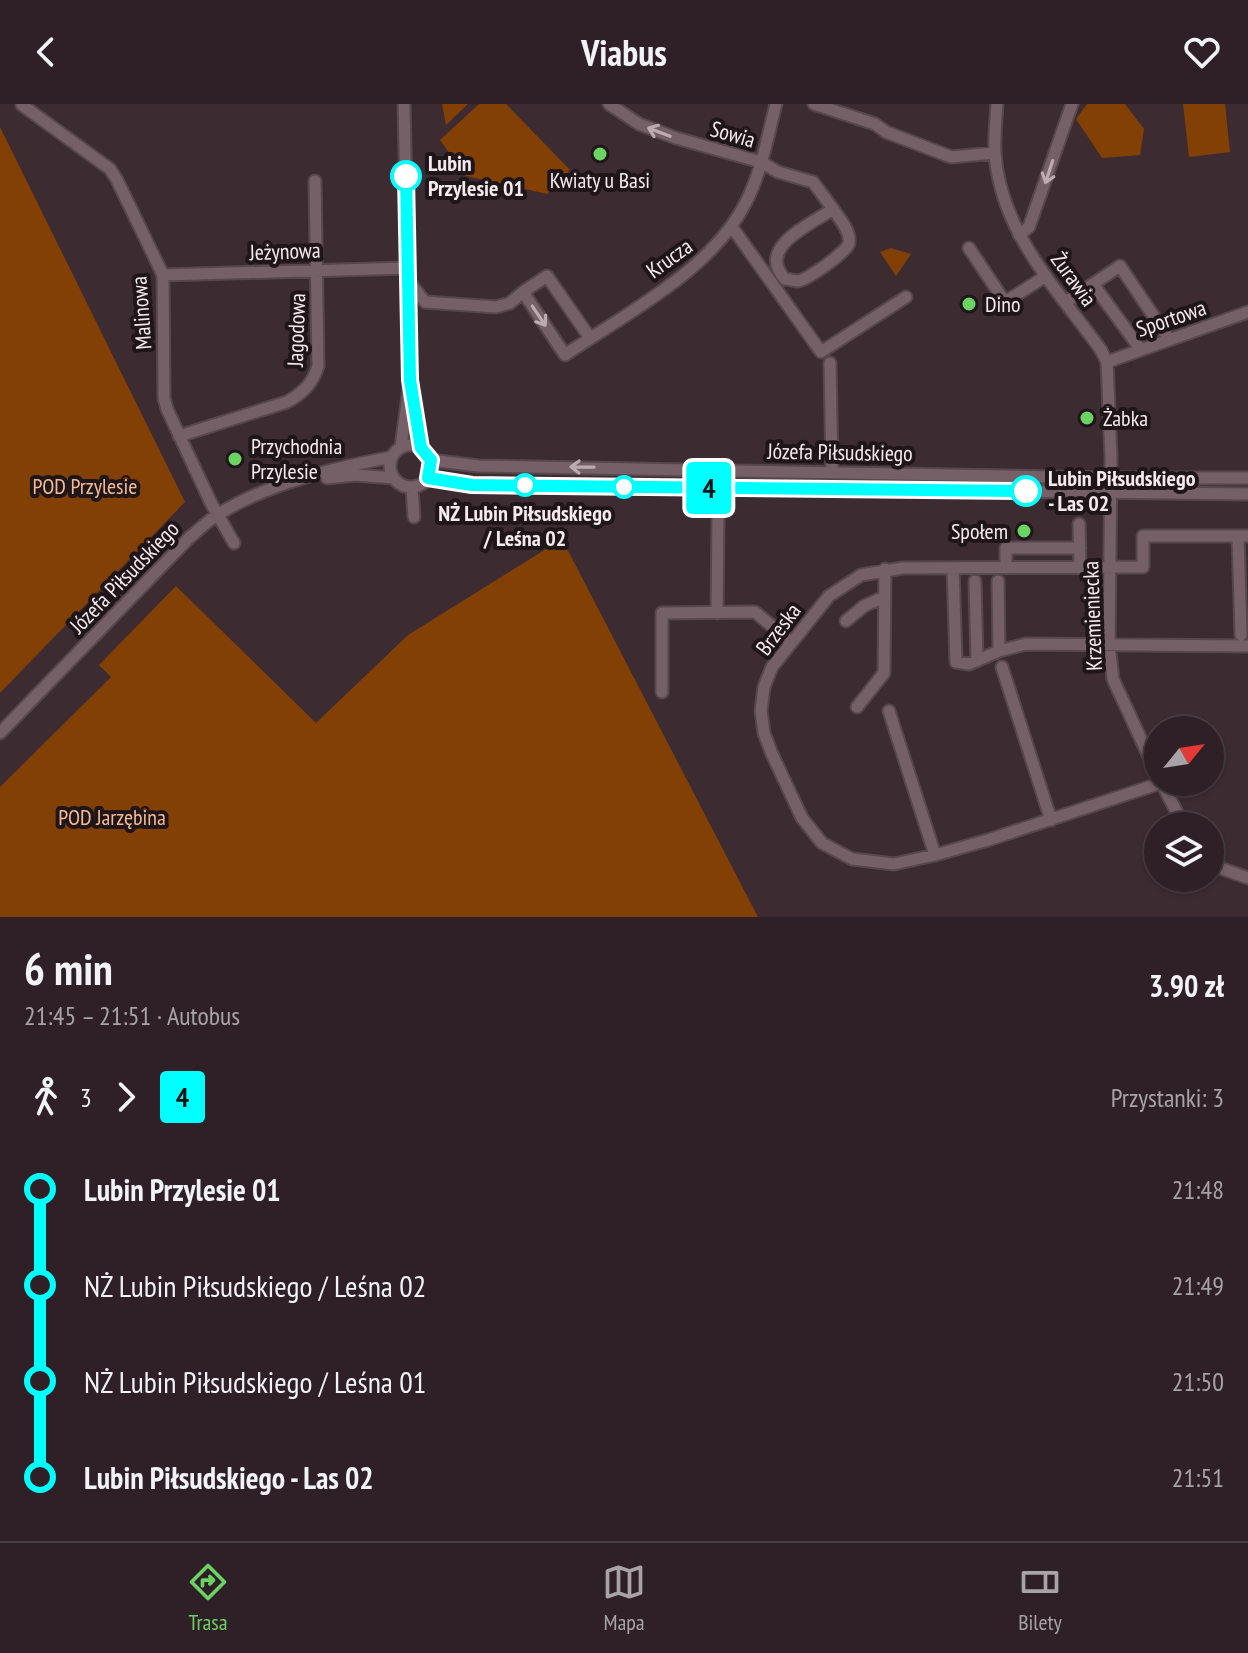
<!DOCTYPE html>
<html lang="pl">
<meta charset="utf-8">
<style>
body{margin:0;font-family:"PT Sans Narrow",sans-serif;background:#36282e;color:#f1f3f6;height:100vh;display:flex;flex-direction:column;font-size:30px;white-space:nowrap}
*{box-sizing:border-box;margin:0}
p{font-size:26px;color:#a7a3a7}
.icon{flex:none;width:44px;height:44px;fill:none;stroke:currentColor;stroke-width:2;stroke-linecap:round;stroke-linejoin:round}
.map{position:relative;height:813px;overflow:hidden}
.sheet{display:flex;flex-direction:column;background:#2e2026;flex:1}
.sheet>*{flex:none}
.badge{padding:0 16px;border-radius:6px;font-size:28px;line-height:52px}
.needle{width:52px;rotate:60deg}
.buttons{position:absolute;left:1144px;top:612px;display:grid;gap:16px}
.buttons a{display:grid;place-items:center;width:80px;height:80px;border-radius:50%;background:#2e2026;box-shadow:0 2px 6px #0004,0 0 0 2px #493e43;font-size:40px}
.map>.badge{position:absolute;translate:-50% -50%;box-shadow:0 0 0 4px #fff}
.legs{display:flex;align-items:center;gap:12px;height:88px;padding:0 24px;font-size:26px}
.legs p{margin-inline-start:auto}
.head{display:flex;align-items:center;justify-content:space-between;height:136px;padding:0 24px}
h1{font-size:44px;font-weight:700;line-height:60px}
ul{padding:0 24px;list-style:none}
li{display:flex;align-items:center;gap:28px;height:96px;font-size:30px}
li i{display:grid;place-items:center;width:12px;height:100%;margin:0 10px;background:currentColor}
li i::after{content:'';width:20px;height:20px;margin:-10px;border:6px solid;border-radius:50%;background:#2e2026}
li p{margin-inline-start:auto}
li:first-child i{background:linear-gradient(#0000 50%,currentColor 0)}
li:last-child i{background:linear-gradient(currentColor 50%,#0000 0)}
header{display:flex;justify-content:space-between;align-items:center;height:104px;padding:0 24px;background:#2e2026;font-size:36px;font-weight:700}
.tab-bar{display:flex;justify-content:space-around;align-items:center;height:112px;border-top:2px solid #493e43;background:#2e2026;font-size:22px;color:#a7a3a7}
.tab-bar a{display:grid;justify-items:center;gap:4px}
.tab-bar .current{color:#6bd362}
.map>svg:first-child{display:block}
.green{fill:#834004}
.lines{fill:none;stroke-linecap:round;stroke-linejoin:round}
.minor-casing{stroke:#57474d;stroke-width:15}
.minor{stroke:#756067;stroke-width:11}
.oneway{stroke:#bcacb2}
.line-1-casing{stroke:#fff;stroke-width:18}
.line-1{stroke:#0ff;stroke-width:12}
.poi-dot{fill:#6bd362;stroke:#1e1619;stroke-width:3}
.stop-1-dot{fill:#fff;stroke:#0ff;stroke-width:4}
.labels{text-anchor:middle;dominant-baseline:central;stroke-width:8;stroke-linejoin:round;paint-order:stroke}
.street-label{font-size:22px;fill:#f7eaef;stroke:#1e1619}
.stop-label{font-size:22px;font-weight:bold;fill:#f7eaef;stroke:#1e1619;text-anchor:start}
.poi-label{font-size:22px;fill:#f7eaef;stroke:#1e1619;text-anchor:start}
.park-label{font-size:22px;fill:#f8ba92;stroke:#1e1619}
</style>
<header><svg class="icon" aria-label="back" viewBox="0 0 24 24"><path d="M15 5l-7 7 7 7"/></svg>Viabus<svg class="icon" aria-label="heart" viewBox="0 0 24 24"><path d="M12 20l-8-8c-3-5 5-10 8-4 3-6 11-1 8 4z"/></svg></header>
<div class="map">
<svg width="1248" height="813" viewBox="0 0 1248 813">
<rect width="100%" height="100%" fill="#3d2b32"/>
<path class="green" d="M442 0H468L446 21Z
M479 0H506L570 66 547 90 466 72 440 36Z
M1087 0H1125L1144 25 1140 51 1102 54 1076 15Z
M1183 0H1225L1230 48 1189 53Z
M0 23 185 398 0 589Z
M891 144 911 150 896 172 880 148Z
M562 435 758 813H0V683L111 573 99 561 176 482 316 619 408 531Z"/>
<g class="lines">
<g class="minor-casing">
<path id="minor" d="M404 0 410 276 421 344
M609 0 639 20 676 34 761 58 778 68 813 78 833 105C810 121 756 143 785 175 789 175 793 177 798 177 807 176 847 148 849 139 851 127 839 114 833 105
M814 0 875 20 886 28 951 53 995 49
M997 0C996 16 994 33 995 49 1000 127 1057 185 1101 246L1107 258 1111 353 1109 540 1113 575 1158 672
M22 1 110 65 117 76 163 171 164 294 167 305 211 399 234 439
M732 123 821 248 906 193
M1019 131 1029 123 1072 0
M969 144 1005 198 1046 172
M163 171 408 164
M408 176 425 198 496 203 510 199 523 188
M1093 180 1141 246
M1066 198 1120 162 1169 235
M590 234 547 172 523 188 565 251C628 208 715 165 748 94 762 65 768 31 776 0
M1107 258 1248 208
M830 259 832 367
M179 332 287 298C303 289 313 279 318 262L315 77
M390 362a21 21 0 1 1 42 0a21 21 0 1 1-42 0Z
M401 343 409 284
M431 356 478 362 1111 374H1248
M327 374 355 371 394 374
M428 374 472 381 1248 390
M412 383 414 413
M1079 420 1080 464
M1238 432 1241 531
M953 464 956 558 969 560 999 547
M1006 464V444H1080
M975 477 977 557
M998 477 999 547 1026 540 1248 542
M717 509 718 415
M846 517 864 502 884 493
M1002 563 1051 716
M662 588V509L755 508 791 538
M857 603 884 569 885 465
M889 607 935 751
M0 629 190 433C199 426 208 416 219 410 268 379 335 364 392 353
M1161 678 1184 722
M1161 679 988 736 935 751 894 760 852 755 822 739 802 714 772 650 764 629 761 607 764 583 772 563 829 492 861 471 903 464 1143 463V432H1248
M1210 755 1223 765 1248 774"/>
</g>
<use href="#minor" class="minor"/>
</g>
<defs><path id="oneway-shaft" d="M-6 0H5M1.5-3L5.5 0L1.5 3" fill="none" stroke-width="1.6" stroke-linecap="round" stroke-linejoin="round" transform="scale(2)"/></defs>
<g class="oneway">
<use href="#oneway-shaft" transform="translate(659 28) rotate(-159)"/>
<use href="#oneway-shaft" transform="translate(1049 68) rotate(108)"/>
<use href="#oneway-shaft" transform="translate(539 212) rotate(56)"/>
<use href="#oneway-shaft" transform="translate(582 363) rotate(-179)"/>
</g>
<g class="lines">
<g class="line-1-casing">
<path id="line-1" d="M406 72 410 276 421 344 431 356 428 374 472 381 1026 387"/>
</g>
<use href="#line-1" class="line-1"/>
</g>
<g class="poi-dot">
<circle cx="600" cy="50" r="8"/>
<circle cx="969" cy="200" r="8"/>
<circle cx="1087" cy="314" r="8"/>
<circle cx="235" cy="355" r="8"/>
<circle cx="1024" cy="427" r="8"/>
</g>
<g class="stop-1-dot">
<circle cx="406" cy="72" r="14"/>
<circle cx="525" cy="381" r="10"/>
<circle cx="624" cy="383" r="10"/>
<circle cx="1026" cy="387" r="14"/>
</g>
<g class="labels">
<g class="street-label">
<text transform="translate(733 30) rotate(16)">Sowia</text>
<text transform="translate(285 147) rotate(-2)">Jeżynowa</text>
<text transform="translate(669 154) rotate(-36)">Krucza</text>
<text transform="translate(1074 175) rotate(54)">Żurawia</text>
<text transform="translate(141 209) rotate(-94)">Malinowa</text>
<text transform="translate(1171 214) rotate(-19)">Sportowa</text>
<text transform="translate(296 226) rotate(-88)">Jagodowa</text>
<text transform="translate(840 348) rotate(1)">Józefa Piłsudskiego</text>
<text transform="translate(124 473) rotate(-46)">Józefa Piłsudskiego</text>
<text transform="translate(1092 512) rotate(-92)">Krzemieniecka</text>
<text transform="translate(778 525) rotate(-53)">Brzeska</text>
</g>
<g class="stop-label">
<text x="428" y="59">Lubin<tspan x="428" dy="25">Przylesie 01</tspan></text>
<text x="1048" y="374">Lubin Piłsudskiego<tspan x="1048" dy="25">- Las 02</tspan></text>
<text x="525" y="409" text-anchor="middle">NŻ Lubin Piłsudskiego<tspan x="525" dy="25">/ Leśna 02</tspan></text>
</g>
<g class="poi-label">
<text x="600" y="76" text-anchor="middle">Kwiaty u Basi</text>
<text x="985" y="200">Dino</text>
<text x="1103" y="314">Żabka</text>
<text x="251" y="342">Przychodnia<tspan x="251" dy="25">Przylesie</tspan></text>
<text x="1008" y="427" text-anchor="end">Społem</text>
</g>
<g class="park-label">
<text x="85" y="382">POD Przylesie</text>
<text x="112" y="713">POD Jarzębina</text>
</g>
</g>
</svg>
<div class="buttons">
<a><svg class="needle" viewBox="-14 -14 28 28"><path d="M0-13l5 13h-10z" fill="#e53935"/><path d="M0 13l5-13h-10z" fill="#a7a3a7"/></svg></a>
<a><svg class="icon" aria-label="layers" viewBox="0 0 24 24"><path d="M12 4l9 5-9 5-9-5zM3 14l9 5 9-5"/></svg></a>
</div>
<b class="badge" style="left:709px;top:384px;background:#0ff;color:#111">4</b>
</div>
<section class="sheet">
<div class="head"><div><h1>6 min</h1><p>21:45 – 21:51 · Autobus</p></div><b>3.90 zł</b></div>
<div class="legs"><svg class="icon" aria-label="walk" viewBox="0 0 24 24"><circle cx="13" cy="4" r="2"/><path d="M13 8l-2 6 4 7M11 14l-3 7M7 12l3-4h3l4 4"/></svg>3<svg class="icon" aria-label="forward" viewBox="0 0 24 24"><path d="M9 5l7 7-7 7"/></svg><b class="badge" style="background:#0ff;color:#111">4</b><p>Przystanki: 3</p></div>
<ul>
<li><i style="color:#0ff"></i><b>Lubin Przylesie 01</b><p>21:48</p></li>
<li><i style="color:#0ff"></i><span>NŻ Lubin Piłsudskiego / Leśna 02</span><p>21:49</p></li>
<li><i style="color:#0ff"></i><span>NŻ Lubin Piłsudskiego / Leśna 01</span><p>21:50</p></li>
<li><i style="color:#0ff"></i><b>Lubin Piłsudskiego - Las 02</b><p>21:51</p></li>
</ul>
</section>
<nav class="tab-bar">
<a class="current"><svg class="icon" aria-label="directions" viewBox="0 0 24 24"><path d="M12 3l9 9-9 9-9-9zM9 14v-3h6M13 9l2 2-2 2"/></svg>Trasa</a>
<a><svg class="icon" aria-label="map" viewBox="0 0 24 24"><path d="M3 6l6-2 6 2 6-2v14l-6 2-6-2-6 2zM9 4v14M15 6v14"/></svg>Mapa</a>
<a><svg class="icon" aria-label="tickets" viewBox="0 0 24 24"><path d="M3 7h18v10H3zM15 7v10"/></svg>Bilety</a>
</nav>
